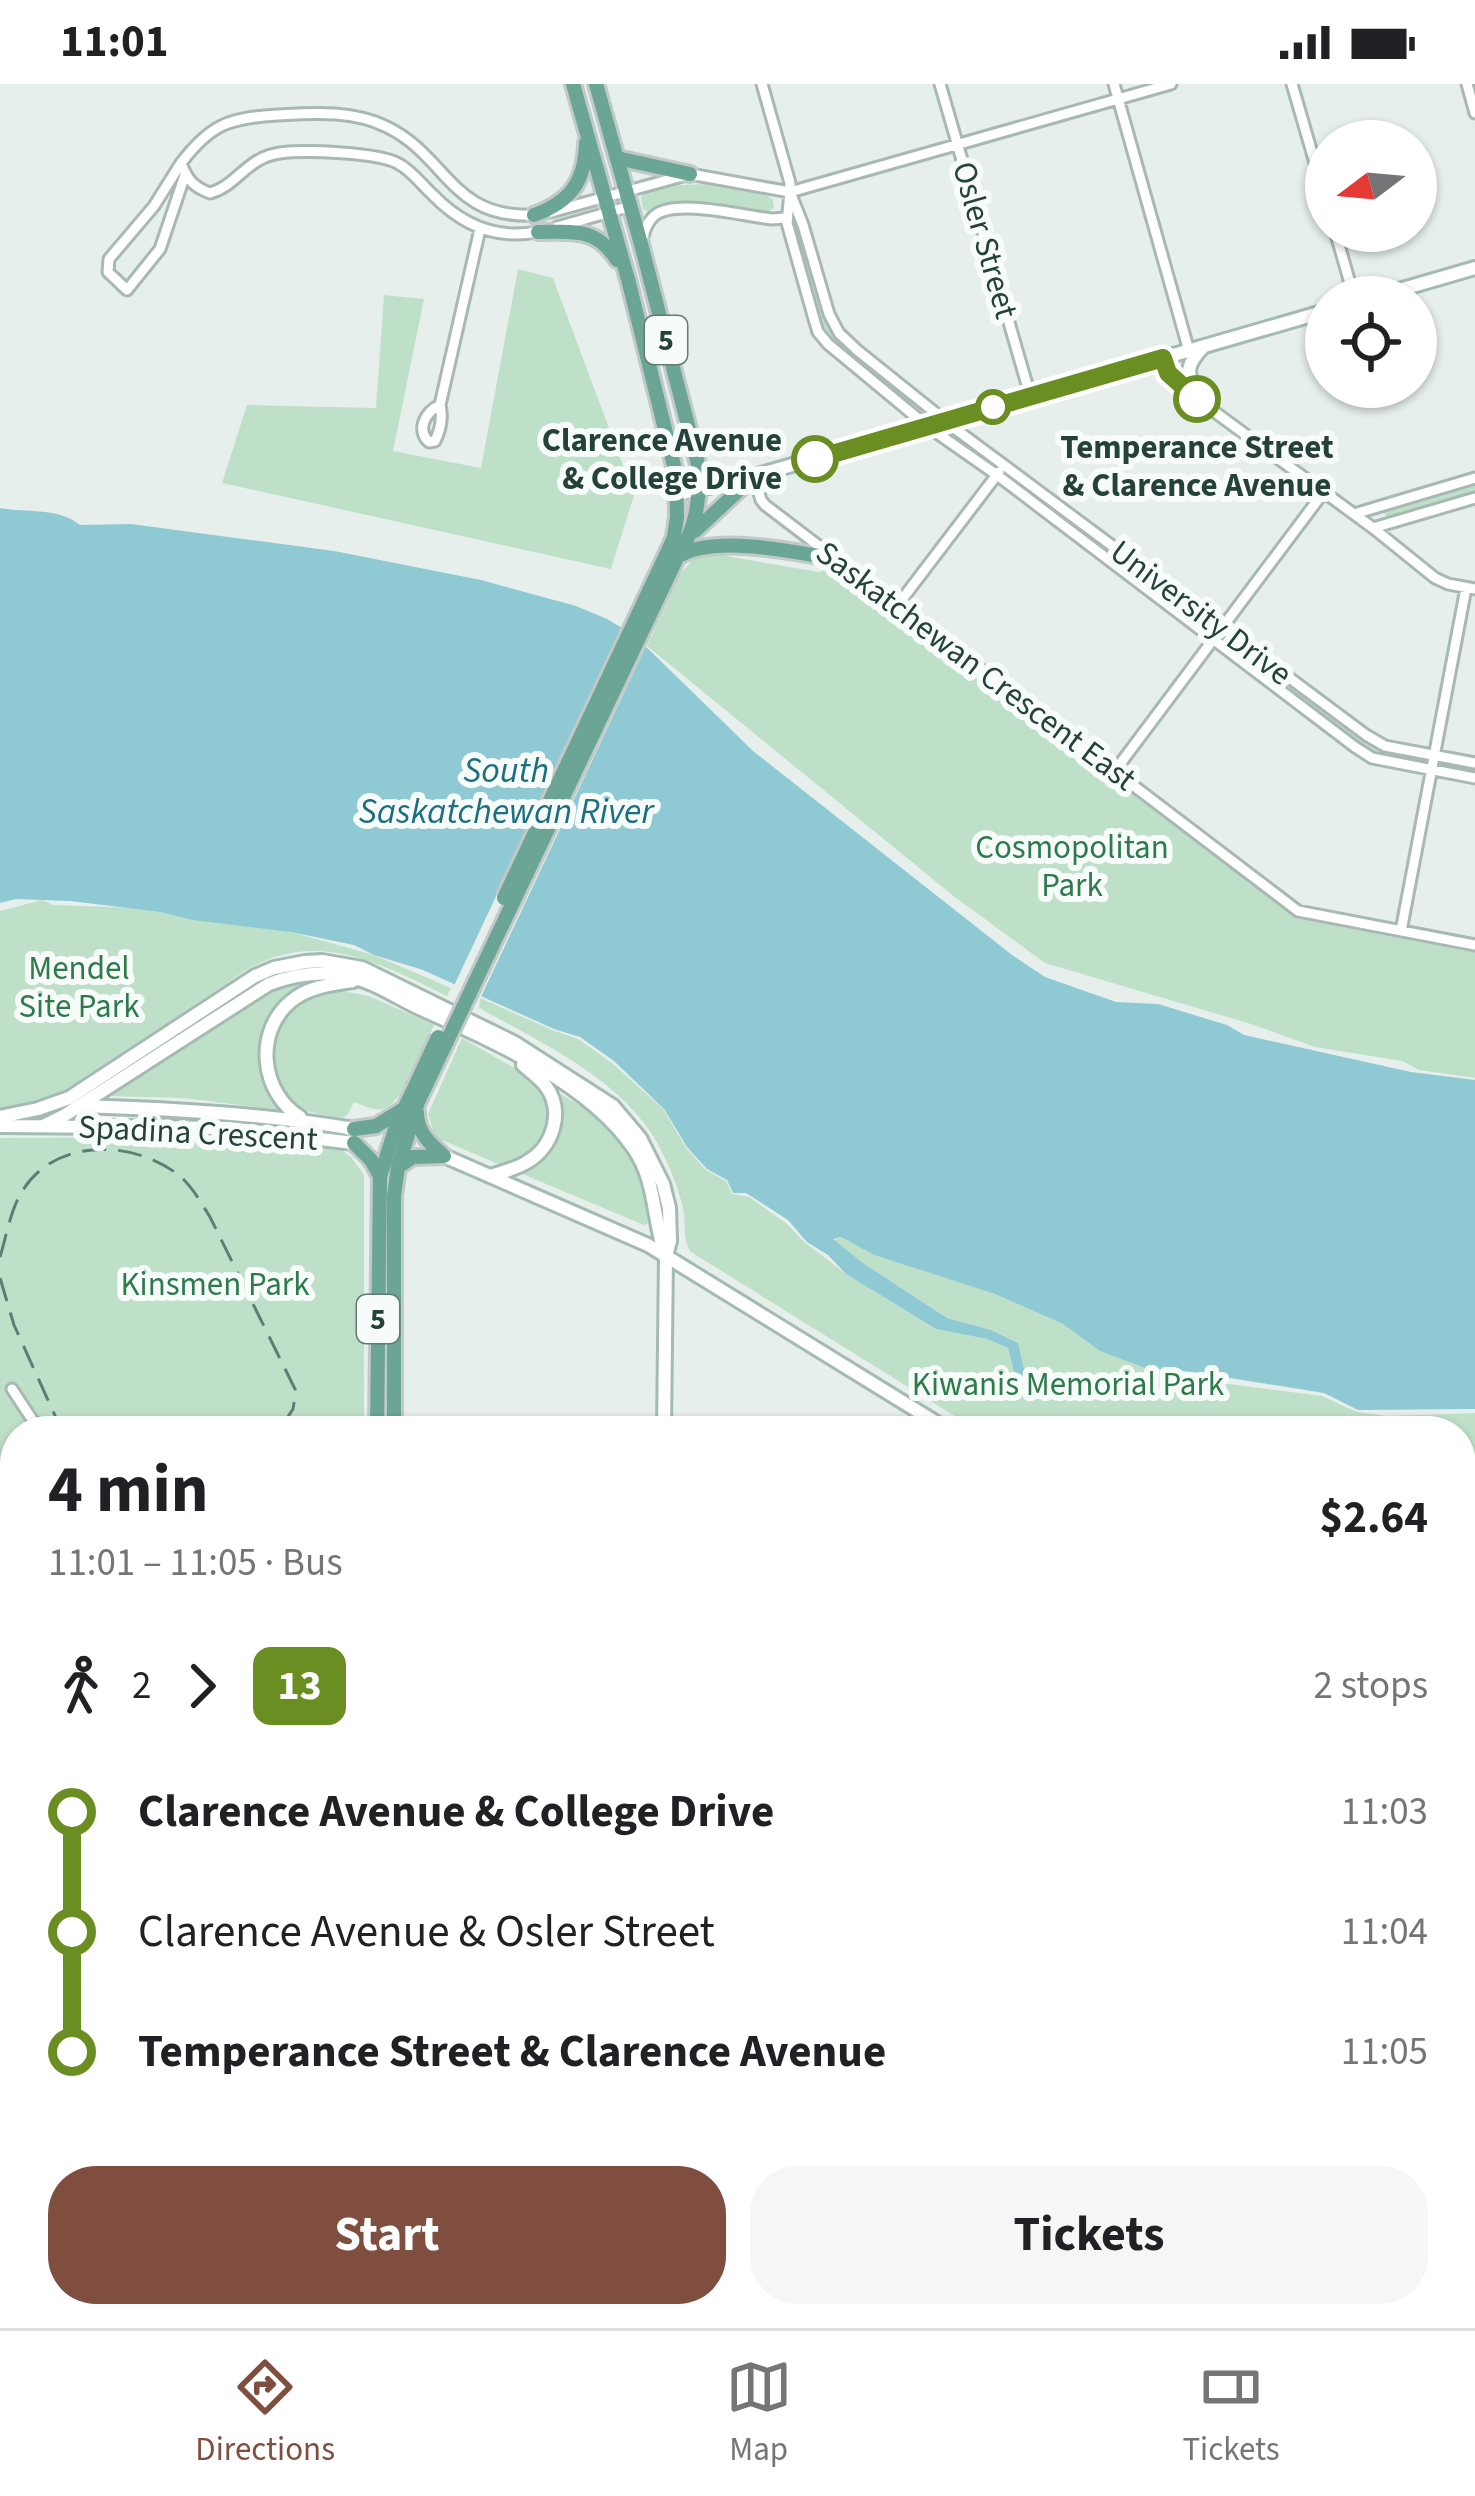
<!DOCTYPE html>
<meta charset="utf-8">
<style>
body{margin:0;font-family:"Source Sans 3",sans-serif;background:#f6f6f6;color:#202124;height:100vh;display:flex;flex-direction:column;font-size:45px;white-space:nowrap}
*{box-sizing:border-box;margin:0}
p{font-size:39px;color:#757577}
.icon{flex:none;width:66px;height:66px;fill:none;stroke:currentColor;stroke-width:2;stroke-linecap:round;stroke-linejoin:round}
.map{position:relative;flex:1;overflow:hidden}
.drawer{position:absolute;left:0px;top:1332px;width:1476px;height:912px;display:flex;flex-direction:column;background:#fff;border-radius:48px 48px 0 0;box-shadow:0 3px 9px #0004}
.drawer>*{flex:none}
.badge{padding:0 24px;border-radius:18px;font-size:42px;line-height:78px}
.needle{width:78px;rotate:254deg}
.fabs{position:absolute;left:1305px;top:36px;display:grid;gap:24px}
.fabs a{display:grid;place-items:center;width:132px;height:132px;border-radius:50%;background:#fff;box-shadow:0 3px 9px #0004;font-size:60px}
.map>.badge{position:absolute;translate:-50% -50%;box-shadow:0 0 0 6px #fff}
.legs{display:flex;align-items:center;gap:18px;height:132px;padding:0 48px;font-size:39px}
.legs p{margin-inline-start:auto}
.headline{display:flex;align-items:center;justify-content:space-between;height:204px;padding:0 48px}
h1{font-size:66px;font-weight:700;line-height:90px}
.button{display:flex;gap:24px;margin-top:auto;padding:24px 48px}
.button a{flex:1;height:138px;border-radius:48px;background:#7f4e3f;color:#fff;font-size:48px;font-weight:700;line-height:138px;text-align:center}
.button a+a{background:#f6f6f6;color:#202124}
ul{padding:0 48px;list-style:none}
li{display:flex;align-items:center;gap:42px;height:120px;font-size:45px}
li i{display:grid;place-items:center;width:18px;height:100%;margin:0 15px;background:currentColor}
li i::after{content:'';width:30px;height:30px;margin:-15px;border:9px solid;border-radius:50%;background:#fff}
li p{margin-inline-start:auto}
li:first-child i{background:linear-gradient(#0000 50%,currentColor 0)}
li:last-child i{background:linear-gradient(currentColor 50%,#0000 0)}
.status{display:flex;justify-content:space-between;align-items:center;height:84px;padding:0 60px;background:#fff;direction:ltr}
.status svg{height:33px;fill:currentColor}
.dock{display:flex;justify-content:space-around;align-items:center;height:168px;border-top:3px solid #e0e0e0;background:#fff;font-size:33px;color:#757577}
.dock a{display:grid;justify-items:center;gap:6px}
.dock .selected{color:#7f4e3f}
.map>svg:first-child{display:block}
.green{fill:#bfe0c8}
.water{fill:#8ec9d4}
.pier{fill:#e6efeb}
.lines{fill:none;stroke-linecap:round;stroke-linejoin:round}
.street-casing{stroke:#a8b8b2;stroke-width:15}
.secondary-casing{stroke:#a4bbb3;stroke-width:18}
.primary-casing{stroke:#c2cac8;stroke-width:20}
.street{stroke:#fff;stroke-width:9}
.secondary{stroke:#fff;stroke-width:12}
.primary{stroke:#6aa596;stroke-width:14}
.rail{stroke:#5f7d75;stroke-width:3;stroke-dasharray:24 12;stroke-linecap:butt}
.primary-bridge-casing{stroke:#c2cac8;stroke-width:20;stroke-linecap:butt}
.primary-bridge{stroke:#6aa596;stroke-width:14}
.line-1-casing{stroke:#fff;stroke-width:27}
.line-1{stroke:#6b8e23;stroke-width:18}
.stop-1-dot{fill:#fff;stroke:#6b8e23;stroke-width:6}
.labels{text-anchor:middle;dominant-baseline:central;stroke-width:12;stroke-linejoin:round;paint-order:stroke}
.shield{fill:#f7fbf9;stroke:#637a73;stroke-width:3}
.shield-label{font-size:30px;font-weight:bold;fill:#24423a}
.street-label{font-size:33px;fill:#24423a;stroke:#f7fbf9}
.stop-label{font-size:33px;font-weight:bold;fill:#24423a;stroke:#f7fbf9;text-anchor:end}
.park-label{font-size:33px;fill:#2d7a4b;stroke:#f7fbf9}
.water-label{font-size:36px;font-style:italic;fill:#1c6f80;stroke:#f7fbf9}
</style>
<div class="status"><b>11:01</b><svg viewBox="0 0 49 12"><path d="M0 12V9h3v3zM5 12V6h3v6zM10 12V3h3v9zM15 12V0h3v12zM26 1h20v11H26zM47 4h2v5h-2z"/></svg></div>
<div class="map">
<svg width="1475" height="2244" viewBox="0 0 1475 2244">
<rect width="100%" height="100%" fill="#e6efeb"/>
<path class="green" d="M704 100 767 111 773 116 774 124 765 130C733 126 677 109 650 129L643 125 641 113 643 108 667 102Z
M796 143 800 146 831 247 913 313V319L907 318 827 252 818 235 793 145Z
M518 185 553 194 634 411 611 485 222 399 247 321 376 324 384 211 424 215 393 367 481 384Z
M1014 394 1205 537 1206 538 1202 541 1011 398Z
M1475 398V409L1386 433 1383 426Z
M698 470H714L819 488 826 485 1299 828 1475 863V994L1419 986 1402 977 1315 963 1251 940 1045 879 956 814 647 562 680 490Z
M1232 557 1372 661 1417 672 1418 677 1386 673 1362 662 1228 562Z
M42 816 53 821 167 825 291 848 374 871 451 904 447 912C371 874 303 839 226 900L65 1006 35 1019 0 1028V827Z
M311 896 323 897C257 916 243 973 281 1026L183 1014 106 1012 258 912 288 899Z
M337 906 369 912 434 941C425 961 404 1020 383 1025 373 1027 363 1021 354 1018L348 1030 342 1034C328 1031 309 1030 297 1022 263 1000 264 947 293 922 305 911 321 909 337 906Z
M480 914 552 946 578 955 612 979 663 1025 686 1064 706 1086 726 1097 732 1110 749 1113 786 1139 803 1157 846 1190 936 1245 987 1255 1008 1264 1015 1292 1018 1259 991 1246 947 1234 863 1179 833 1156 841 1153 874 1171 995 1210 1063 1240 1100 1267 1145 1284 1190 1295 1322 1312 1357 1328 1388 1332 1475 1329V1369L1461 1372V1347H979L691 1168C682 1155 686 1139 683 1124 679 1107 672 1088 664 1072 631 999 545 961 479 924Z
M462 954 597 1031 623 1058 640 1090 652 1125 653 1137 644 1141 439 1055 433 1047 428 1030Z
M235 1053 338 1064 351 1073 364 1091V1347H15V1542L0 1541V1054Z
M1475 1372V1474L1461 1473V1376Z"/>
<path class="water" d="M0 424C27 429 58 423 80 441L131 440 334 467 481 496 576 522 607 535 634 551 753 667 1012 871 1045 893 1116 918 1158 920 1227 941 1244 951 1411 988 1475 996V1325L1358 1326 1324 1309 1193 1288 1145 1284 1100 1267 1063 1240 995 1210 874 1171 841 1153 833 1155 863 1179 947 1234 991 1246 1018 1259 1025 1290 1022 1297 1015 1292 1008 1264 987 1255 936 1245 846 1190 828 1171 807 1158 788 1136 746 1109H733L727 1096 707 1085 687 1063 664 1025 614 977 580 953 554 945 423 886 374 871 354 861 291 848 193 836 161 828 70 817 16 815 0 819Z"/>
<path class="pier" d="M625 538 648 558 479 917 452 906Z"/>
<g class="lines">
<g class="street-casing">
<path id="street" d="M762 0 790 99V108L803 141 829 230 839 249 857 266 958 347 1366 651 1385 662 1475 679
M940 0 1030 311
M1114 0 1189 267
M1292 0 1326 117
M1467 0 1475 29
M181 79 154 122 109 175 108 188 127 206 160 165 185 91
M790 108 787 139 814 235 818 248 828 260 927 342 997 391 1355 663 1372 674 1475 694
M551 128 690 90 790 108 1171 0
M534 131C451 135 448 73 387 43 353 26 314 29 277 31 229 34 211 40 181 79 187 95 193 103 210 109 237 102 247 73 280 69 304 66 379 68 399 80 412 87 422 101 433 111 463 142 498 157 541 147
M557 143 631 122
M1335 147 1354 213
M641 160C644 150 645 140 654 132 675 114 743 132 772 135L785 134
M1163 274 1168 289 1197 315 1373 444 1435 494 1448 500 1475 505
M440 321C443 334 441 345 435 357L429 358C416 346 425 328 440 321L480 145
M754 392 761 416 765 421 1298 827 1475 861
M1354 430 1475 394
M1373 444 1475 414
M897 522 999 388
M1114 688 1323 409
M1401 847 1466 504
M12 1305 33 1337 50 1347
M0 1631H15
M0 1791H15
M64 2244 65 2229"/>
</g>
<g class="secondary-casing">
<path id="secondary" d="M1375 213 1475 184
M1197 315C1188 289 1183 284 1203 263
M678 410 740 396 1326 227
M82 1022C173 1025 264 1030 354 1045
M0 1033 38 1025 69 1014 255 892 274 884 305 878 322 877 362 884 515 959 613 1022 640 1054 663 1100 669 1124 670 1157 666 1172 664 1347
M300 1033C261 1009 254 949 290 918 307 903 332 900 353 897
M0 1042 228 1044 354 1059
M43 1042 65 1031 269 900C293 891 317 887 342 891 370 895 394 912 419 924 491 956 589 998 634 1065 656 1097 653 1135 665 1171
M444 1072 648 1161 950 1347
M490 1092C502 1088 516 1085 527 1078 553 1063 565 1027 545 1001 539 994 530 987 523 981
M1461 1577 1475 1583
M1461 1767 1475 1768
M1461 1943H1475
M0 1947 15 1948
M1461 1957H1475
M0 2118 15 2117
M1461 2132 1475 2131
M0 2135H15
M656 2229V2244
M1202 2229V2244
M932 2244V2229
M1218 2244V2229"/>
</g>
<g class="primary-casing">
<path id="primary" d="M573 0 629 199 676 390 677 433 674 453 666 471
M596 0 641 160 698 380C701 415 696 445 677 474
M617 74 690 90
M534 131C570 118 585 98 586 59
M538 148C573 148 596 143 617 176
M695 447 753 393
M681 471C718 451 795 468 836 475
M417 1028C417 1048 429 1059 444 1072
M354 1045 376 1042 402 1026
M354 1059 371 1076 380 1092
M398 1083 413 1073 444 1072
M377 1347 380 1093 397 1039 411 1011
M394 1347V1112L398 1083 418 1018
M369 2229V2244
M389 2229V2244"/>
</g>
<use href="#street" class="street"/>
<use href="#secondary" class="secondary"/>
<use href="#primary" class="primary"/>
<path class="rail" d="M0 1173C6 1153 10 1129 20 1111 51 1054 130 1055 176 1089 191 1100 200 1117 210 1133L296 1307 293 1325 279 1347
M0 1194 14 1241 62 1347"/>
<g class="primary-bridge-casing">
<path id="primary-bridge" d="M504 814 666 471
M411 1011 438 953
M418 1018 677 474"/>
</g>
<use href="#primary-bridge" class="primary-bridge"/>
</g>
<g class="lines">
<g class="line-1-casing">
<path id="line-1" d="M815 375 1163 274 1168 289 1197 315"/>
</g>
<use href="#line-1" class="line-1"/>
</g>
<g class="stop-1-dot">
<circle cx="1197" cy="315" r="21"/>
<circle cx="993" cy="323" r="15"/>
<circle cx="815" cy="375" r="21"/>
</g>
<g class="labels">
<g class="shield">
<rect x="645" y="232" width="42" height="48" rx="9"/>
<rect x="357" y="1211" width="42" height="48" rx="9"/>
</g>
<g class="shield-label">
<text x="666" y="256">5</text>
<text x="378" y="1235">5</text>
</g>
<g class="street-label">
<text transform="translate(985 156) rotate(74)">Osler Street</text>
<text transform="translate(1201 529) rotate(37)">University Drive</text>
<text transform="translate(976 582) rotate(37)">Saskatchewan Crescent East</text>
<text transform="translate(198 1049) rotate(3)">Spadina Crescent</text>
</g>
<g class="stop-label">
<text x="782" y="356">Clarence Avenue<tspan x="782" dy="38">&amp; College Drive</tspan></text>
<text x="1197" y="363" text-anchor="middle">Temperance Street<tspan x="1197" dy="38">&amp; Clarence Avenue</tspan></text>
</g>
<g class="park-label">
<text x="1072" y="763">Cosmopolitan<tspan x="1072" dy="38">Park</tspan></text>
<text x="79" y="884">Mendel<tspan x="79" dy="38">Site Park</tspan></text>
<text x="215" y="1200">Kinsmen Park</text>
<text x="1068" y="1300">Kiwanis Memorial Park</text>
</g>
<g class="water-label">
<text x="506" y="686">South<tspan x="506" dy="41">Saskatchewan River</tspan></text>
</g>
</g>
</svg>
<div class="fabs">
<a><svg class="needle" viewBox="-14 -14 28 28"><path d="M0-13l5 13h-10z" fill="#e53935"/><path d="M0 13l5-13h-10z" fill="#757577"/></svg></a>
<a><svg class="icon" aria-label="locate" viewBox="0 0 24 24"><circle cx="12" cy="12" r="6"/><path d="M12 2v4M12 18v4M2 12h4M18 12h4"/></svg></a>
</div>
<section class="drawer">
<div class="headline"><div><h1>4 min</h1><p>11:01 – 11:05 · Bus</p></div><b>$2.64</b></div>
<div class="legs"><svg class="icon" aria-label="walk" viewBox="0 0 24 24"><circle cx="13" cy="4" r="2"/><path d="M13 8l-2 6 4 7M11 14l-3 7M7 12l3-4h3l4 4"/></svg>2<svg class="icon" aria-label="forward" viewBox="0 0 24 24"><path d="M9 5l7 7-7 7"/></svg><b class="badge" style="background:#6b8e23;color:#fff">13</b><p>2 stops</p></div>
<ul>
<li><i style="color:#6b8e23"></i><b>Clarence Avenue &amp; College Drive</b><p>11:03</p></li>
<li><i style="color:#6b8e23"></i><span>Clarence Avenue &amp; Osler Street</span><p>11:04</p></li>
<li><i style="color:#6b8e23"></i><b>Temperance Street &amp; Clarence Avenue</b><p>11:05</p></li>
</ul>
<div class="button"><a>Start</a><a>Tickets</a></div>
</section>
</div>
<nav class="dock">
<a class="selected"><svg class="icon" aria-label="directions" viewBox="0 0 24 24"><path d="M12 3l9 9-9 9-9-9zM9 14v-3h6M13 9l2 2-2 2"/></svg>Directions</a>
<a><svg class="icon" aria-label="map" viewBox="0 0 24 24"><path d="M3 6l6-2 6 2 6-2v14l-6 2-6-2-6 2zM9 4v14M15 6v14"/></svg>Map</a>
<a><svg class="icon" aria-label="tickets" viewBox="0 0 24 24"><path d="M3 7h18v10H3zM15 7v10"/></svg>Tickets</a>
</nav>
